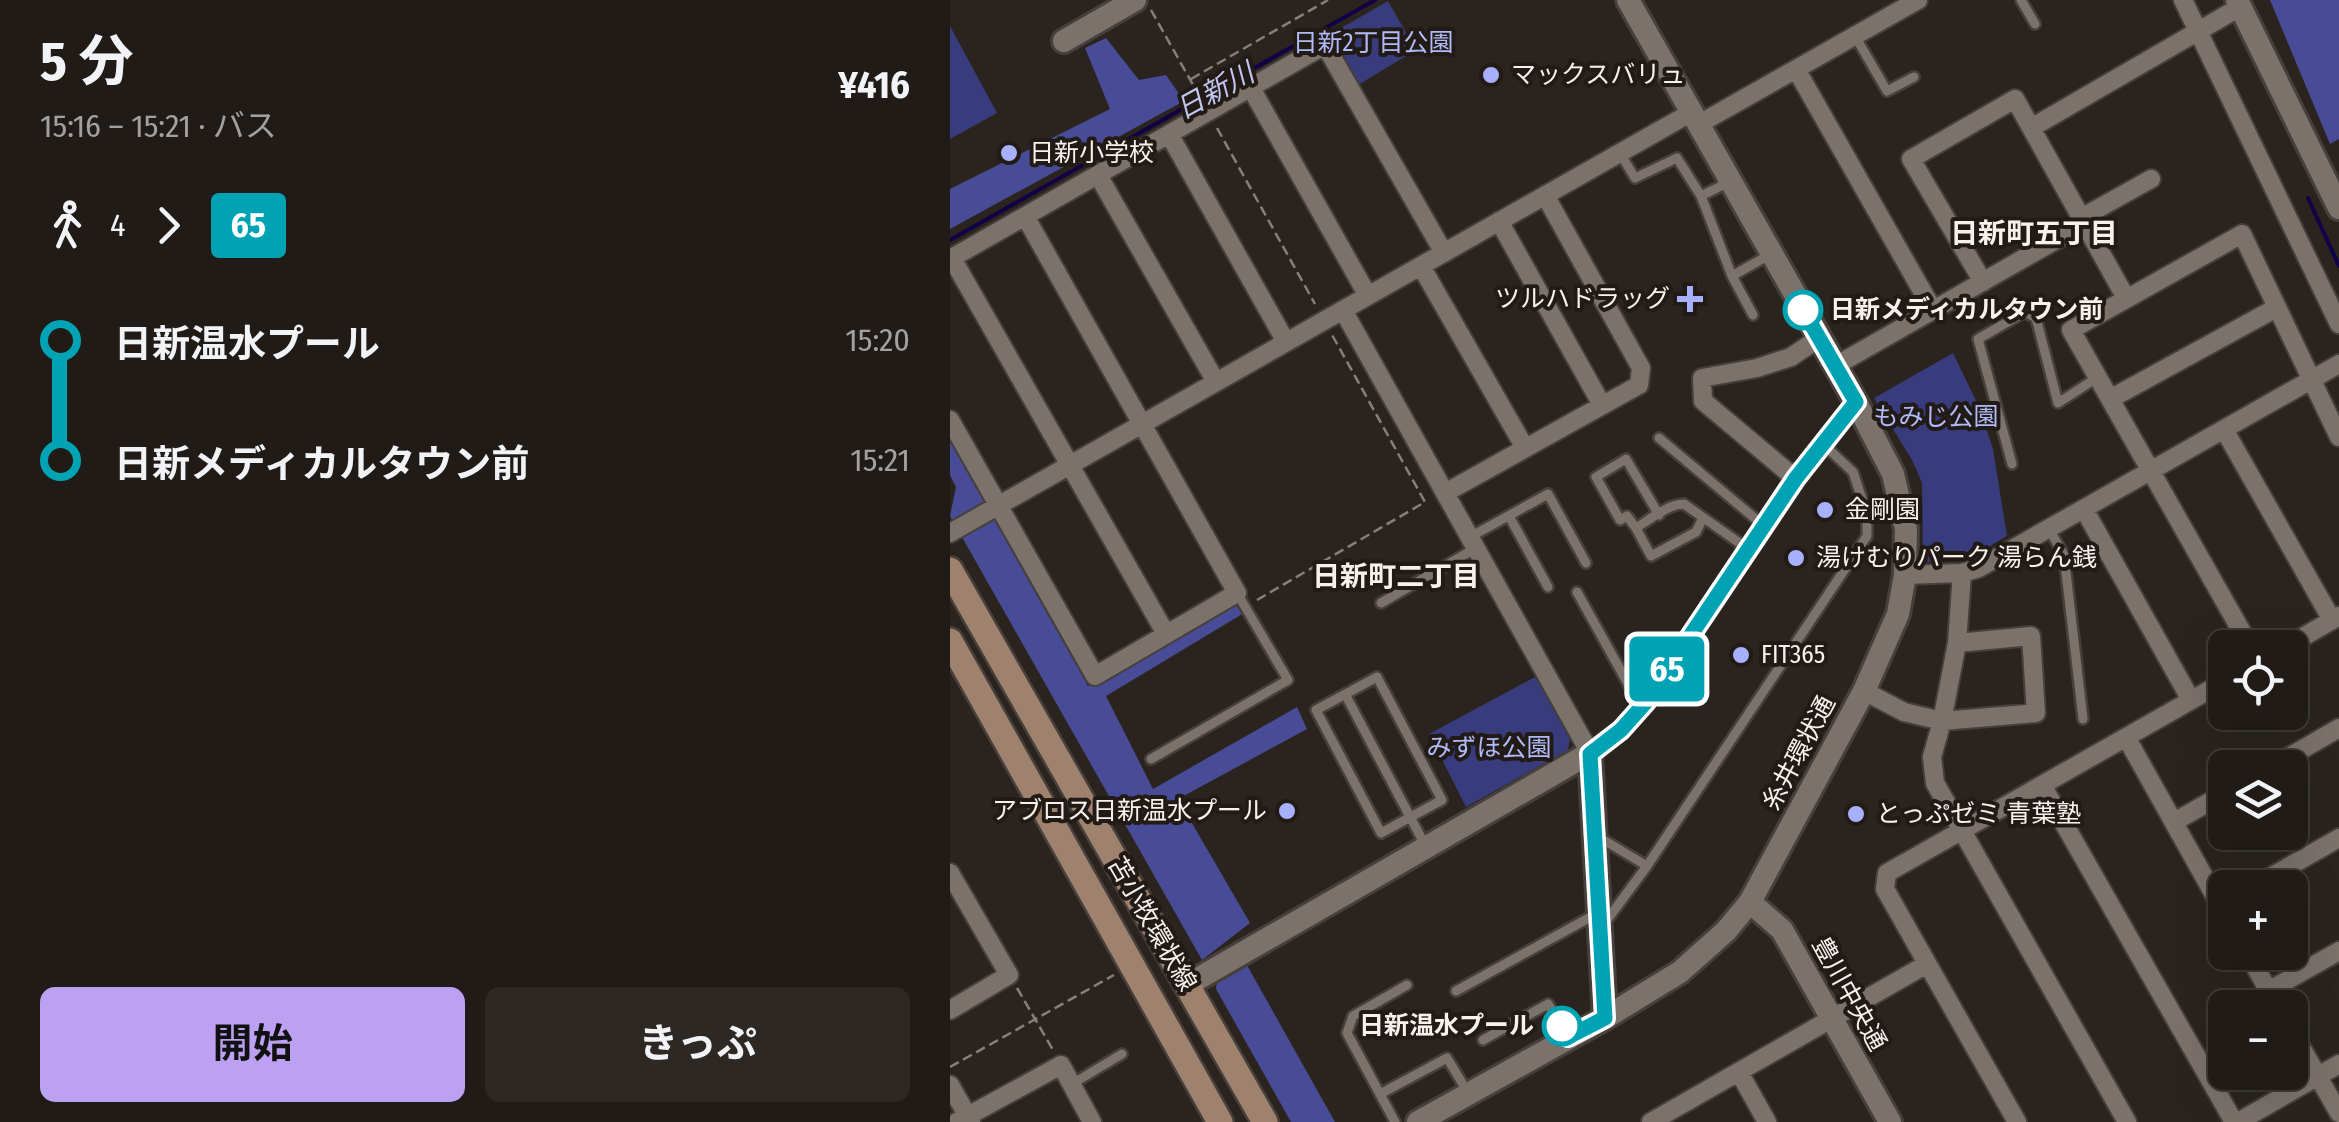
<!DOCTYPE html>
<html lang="ja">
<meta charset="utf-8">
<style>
body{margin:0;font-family:"Fira Sans Condensed","Noto Sans JP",sans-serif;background:#2d2823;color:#f1f3f6;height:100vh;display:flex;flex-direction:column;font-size:38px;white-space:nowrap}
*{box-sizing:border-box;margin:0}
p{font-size:32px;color:#a2a1a1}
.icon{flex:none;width:55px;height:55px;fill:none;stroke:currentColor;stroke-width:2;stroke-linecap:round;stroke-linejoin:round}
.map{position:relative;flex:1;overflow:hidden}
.sheet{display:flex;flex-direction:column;background:#201b16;width:950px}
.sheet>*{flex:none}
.badge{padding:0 20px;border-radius:8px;font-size:35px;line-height:65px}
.buttons{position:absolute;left:1258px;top:630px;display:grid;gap:20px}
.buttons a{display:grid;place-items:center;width:100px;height:100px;border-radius:15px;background:#201b16;box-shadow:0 10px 40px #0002,0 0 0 2px #3d3935;font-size:50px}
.map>.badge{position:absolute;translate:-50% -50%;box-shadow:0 0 0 5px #fff}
.legs{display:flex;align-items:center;gap:15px;height:110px;padding:0 40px;font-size:32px}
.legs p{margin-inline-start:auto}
.overview{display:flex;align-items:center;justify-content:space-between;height:170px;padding:0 40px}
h1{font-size:55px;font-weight:700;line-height:75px}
.cta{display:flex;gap:20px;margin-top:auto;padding:20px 40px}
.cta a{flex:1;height:115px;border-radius:15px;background:#bca0f2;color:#111;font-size:40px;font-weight:700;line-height:115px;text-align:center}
.cta a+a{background:#2d2823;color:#f1f3f6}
ul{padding:0 40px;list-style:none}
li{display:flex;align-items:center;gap:35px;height:120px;font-size:38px}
li i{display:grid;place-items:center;width:15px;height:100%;margin:0 12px;background:currentColor}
li i::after{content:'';width:25px;height:25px;margin:-12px;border:8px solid;border-radius:50%;background:#201b16}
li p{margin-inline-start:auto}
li:first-child i{background:linear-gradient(#0000 50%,currentColor 0)}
li:last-child i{background:linear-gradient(currentColor 50%,#0000 0)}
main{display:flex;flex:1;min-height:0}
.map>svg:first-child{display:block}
.green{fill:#383b7c}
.forest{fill:#484c96}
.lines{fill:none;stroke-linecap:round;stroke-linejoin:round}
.stream{stroke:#0f0047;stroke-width:4}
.service-casing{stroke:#463f3b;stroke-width:14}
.minor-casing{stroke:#463f3b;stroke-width:22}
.tertiary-casing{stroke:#463f3b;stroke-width:28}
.secondary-casing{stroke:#463f3b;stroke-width:30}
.path{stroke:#867f7a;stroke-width:2.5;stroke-dasharray:10 5;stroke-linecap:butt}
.service{stroke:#7b726c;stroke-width:9}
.minor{stroke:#7b726c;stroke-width:18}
.tertiary{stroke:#7b726c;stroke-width:22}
.secondary{stroke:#9f826e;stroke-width:25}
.line-1-casing{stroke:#fff;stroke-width:22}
.line-1{stroke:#00a3b4;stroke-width:15}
.poi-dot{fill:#a7b0fc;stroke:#221a15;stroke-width:4}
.stop-1-dot{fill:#fff;stroke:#00a3b4;stroke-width:5}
.labels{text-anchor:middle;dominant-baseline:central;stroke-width:8;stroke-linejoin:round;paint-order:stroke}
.park-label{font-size:25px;fill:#b1baf8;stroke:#221a15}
.poi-label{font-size:25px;fill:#f7f1ee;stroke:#221a15;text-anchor:start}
.stop-label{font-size:25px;font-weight:bold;fill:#f7f1ee;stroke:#221a15;text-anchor:start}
.street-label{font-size:25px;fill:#f7f1ee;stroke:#221a15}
.water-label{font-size:28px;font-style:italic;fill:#c0c6f0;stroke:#221a15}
.neighbourhood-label{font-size:28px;font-weight:bold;fill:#f7f1ee;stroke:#221a15}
</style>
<main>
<section class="sheet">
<div class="overview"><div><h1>5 分</h1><p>15:16 – 15:21 · バス</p></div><b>¥416</b></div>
<div class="legs"><svg class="icon" aria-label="walk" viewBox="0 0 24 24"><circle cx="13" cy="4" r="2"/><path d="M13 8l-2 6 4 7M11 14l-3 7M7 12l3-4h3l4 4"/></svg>4<svg class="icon" aria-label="forward" viewBox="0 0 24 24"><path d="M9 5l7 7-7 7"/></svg><b class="badge" style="background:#00a3b4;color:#fff">65</b></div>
<ul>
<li><i style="color:#00a3b4"></i><b>日新温水プール</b><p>15:20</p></li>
<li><i style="color:#00a3b4"></i><b>日新メディカルタウン前</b><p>15:21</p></li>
</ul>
<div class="cta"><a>開始</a><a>きっぷ</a></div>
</section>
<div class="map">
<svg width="1389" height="1122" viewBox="0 0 1389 1122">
<rect width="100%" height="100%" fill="#2b241e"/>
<path class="green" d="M438 1 466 50 408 85 379 35Z
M0 26 47 113 0 139Z
M1003 353 1029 407 1043 449 1057 536 1018 559 978 562 973 555 972 483 962 460 924 398Z
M585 677 620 739 618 750 516 807 479 734Z"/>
<path class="forest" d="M1320 0H1389V139L1380 144Z
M156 38 189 80 216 75 234 101 0 229V189L160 109 135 48Z
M0 441 138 686 284 598 294 613 156 696 203 789 347 707 357 729 228 799 300 923 252 960 0 516 6 487 0 475Z
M294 960 385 1122H341L266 989 267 977Z"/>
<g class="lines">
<path class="stream" d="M1358 198 1389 266
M0 240 425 0"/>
<g class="service-casing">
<path id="service" d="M1071 0 1085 24
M905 36 937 91 964 77
M670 153 685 178 727 158 751 196 779 182
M751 196 782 276 819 255
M782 276 803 315
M709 438 814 526
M1062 464 1028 339 1075 312 1086 318 1108 403 1148 377
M709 515 676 459 646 477 670 520 677 516 686 528C699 520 718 504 734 504L798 549
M559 516 598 587
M686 528 701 556 746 532 753 518
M1099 529 1114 555 1133 719
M520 537 598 494 636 563
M627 592 691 707
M431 603 526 548
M427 677 492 800 431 833 366 710Z
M395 694 475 845
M201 759 338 680 287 593
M647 836 697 866
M654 924 697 866 917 536V514L903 472 873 444
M506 991 646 914
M533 1040 598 1004 618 1036
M122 1084 172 1054
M430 1094 497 1058 517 1091
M445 1122 397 1033 403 1016 457 985"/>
</g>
<g class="minor-casing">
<path id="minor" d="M1233 0 1389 324
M846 69 983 310
M301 88 418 296
M749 124 968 0
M1081 128 1290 7
M219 134 336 342
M148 175 266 382
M1131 218 1201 179
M549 221 652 405
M2 258 216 634
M0 259 375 45 494 253
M471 266 575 448
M1033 282 961 159 1065 99 1176 298
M393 310 640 753 671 730 696 702 846 479 906 402
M885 366 1134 224
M1160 399 1326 308
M0 420 145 676 287 593 75 216
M1275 431 1382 620
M846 479 753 401 752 378 807 368 841 357 869 338
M495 493 689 385 691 368 595 195
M1134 509 1241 700
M0 533 742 112
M1012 573 1007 643 992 721 982 757 985 783 1177 1122
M955 575 1012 573 1029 568 1389 364
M1301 648 1121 330 1292 234 1389 437
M1334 648 1389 616
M914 691 954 712 992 721 1086 713 1081 636 1007 643
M1176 737 1275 914
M1320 768 1389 728
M1092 785 1284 1122
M1224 822 1275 793
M0 873 59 975 0 1010
M1301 888 1389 838
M1297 952 1328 1008
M1318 991 1389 951
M1340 1028 1389 1113
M789 1072 817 1122
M0 1085 21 1122
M7 1122 111 1065 142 1122
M701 1122 977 964
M1067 1122 935 889 937 873 1275 681
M1288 1122 1389 1064"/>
</g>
<g class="tertiary-casing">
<path id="tertiary" d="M1287 0 1389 208
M114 41 185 0
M800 902 832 930 940 1122
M237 985 640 753 655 1018
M468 1122 655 1018 730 972 776 931 800 902 914 691 948 614 955 575 956 529 943 474 906 402 678 0"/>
</g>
<g class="secondary-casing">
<path id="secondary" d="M0 570 315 1122
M0 641 270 1122"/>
</g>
<path class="path" d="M201 10 251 99
M241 79 378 0
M267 128 365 304
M307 600 475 502 381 333
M67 988 103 1050
M0 1067 164 975"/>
<use href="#service" class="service"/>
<use href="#minor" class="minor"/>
<use href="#tertiary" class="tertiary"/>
<use href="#secondary" class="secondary"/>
</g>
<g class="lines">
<g class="line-1-casing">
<path id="line-1" d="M612 1026 618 1037 655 1018 640 754 671 730 696 702 846 478 906 402 853 310"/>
</g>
<use href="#line-1" class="line-1"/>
</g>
<g class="poi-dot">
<circle cx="541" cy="75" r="10"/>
<circle cx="59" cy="153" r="10"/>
<path d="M735 284h10v10h10v10h-10v10h-10v-10h-10v-10h10z"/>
<circle cx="875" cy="510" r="10"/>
<circle cx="846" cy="558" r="10"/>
<circle cx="791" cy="655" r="10"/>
<circle cx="337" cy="811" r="10"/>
<circle cx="906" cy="814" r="10"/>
</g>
<g class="stop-1-dot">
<circle cx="853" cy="310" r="18"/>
<circle cx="612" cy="1026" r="18"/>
</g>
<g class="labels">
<g class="park-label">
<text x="423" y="43">日新2丁目公園</text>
<text x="986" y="417">もみじ公園</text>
<text x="539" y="748">みずほ公園</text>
</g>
<g class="poi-label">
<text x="561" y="75">マックスバリュ</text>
<text x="79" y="153">日新小学校</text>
<text x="720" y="299" text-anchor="end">ツルハドラッグ</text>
<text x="895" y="510">金剛園</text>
<text x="866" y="558">湯けむりパーク 湯らん銭</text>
<text x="811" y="655">FIT365</text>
<text x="317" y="811" text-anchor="end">アブロス日新温水プール</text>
<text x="926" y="814">とっぷゼミ 青葉塾</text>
</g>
<g class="stop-label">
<text x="880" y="310">日新メディカルタウン前</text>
<text x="584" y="1026" text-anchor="end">日新温水プール</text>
</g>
<g class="street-label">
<text transform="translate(849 753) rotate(-62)">糸井環状通</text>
<text transform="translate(202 924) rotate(60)">苫小牧環状線</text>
<text transform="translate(899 994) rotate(61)">豊川中央通</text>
</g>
<g class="water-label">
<text transform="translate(265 91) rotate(-29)">日新川</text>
</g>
<g class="neighbourhood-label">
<text x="1084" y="233">日新町五丁目</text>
<text x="446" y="576">日新町二丁目</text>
</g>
</g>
</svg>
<div class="buttons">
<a><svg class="icon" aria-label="locate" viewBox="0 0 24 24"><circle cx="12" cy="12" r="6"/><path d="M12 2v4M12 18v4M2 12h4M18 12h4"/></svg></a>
<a><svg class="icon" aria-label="layers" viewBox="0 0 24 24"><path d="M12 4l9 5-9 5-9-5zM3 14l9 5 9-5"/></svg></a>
<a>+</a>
<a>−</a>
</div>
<b class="badge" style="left:717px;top:669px;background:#00a3b4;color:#fff">65</b>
</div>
</main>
